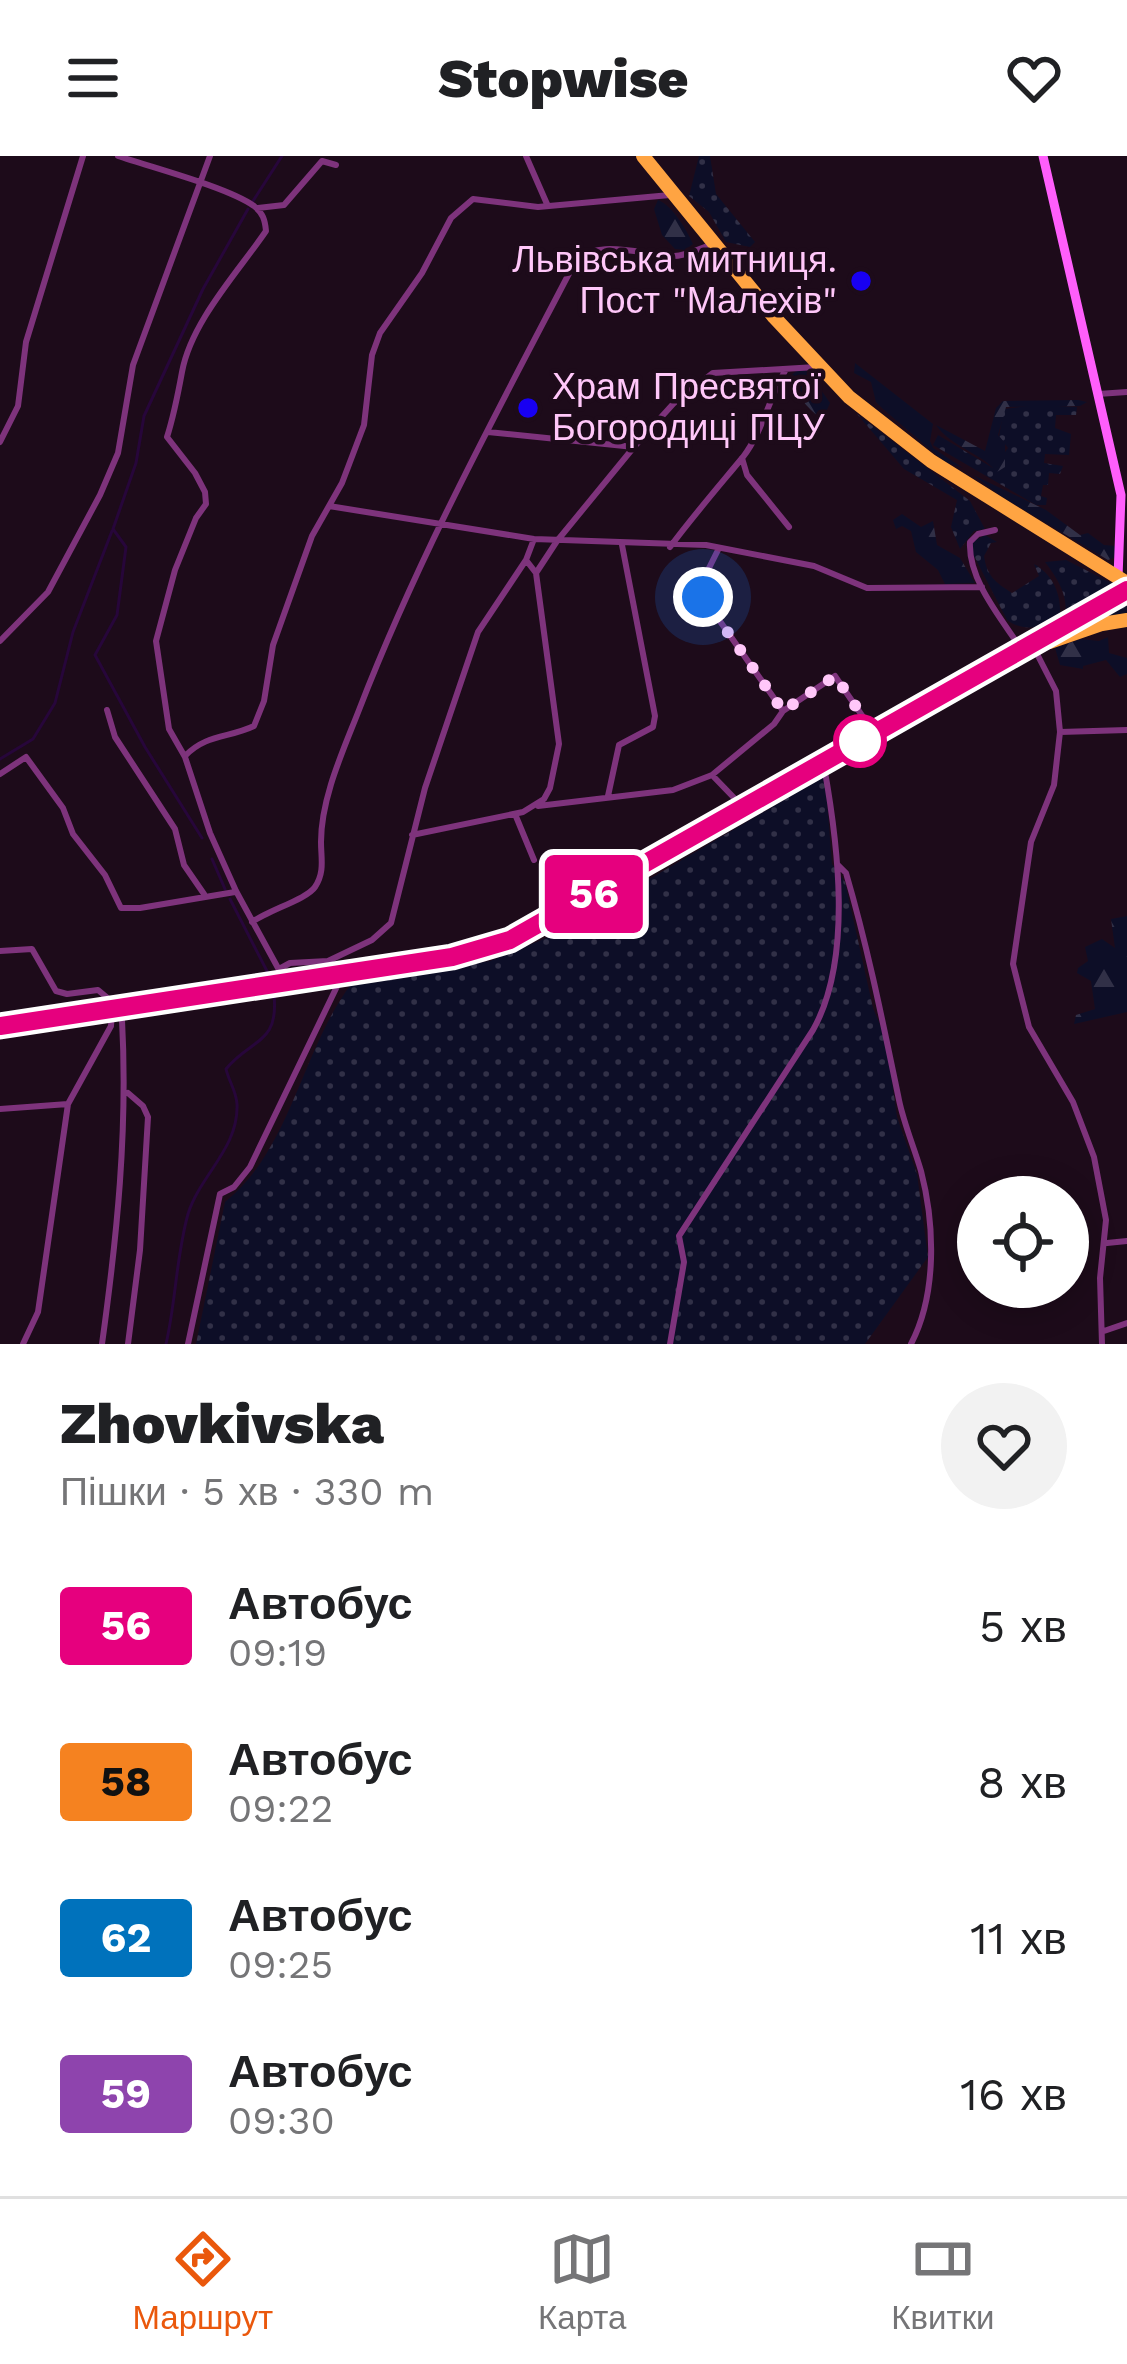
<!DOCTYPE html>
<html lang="uk">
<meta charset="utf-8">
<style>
body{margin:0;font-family:"Work Sans",sans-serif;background:#f2f2f2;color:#202124;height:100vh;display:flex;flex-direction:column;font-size:45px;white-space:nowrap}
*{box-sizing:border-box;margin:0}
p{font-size:39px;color:#757577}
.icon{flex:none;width:66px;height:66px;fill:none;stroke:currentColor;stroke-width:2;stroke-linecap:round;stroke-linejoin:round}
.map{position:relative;height:1188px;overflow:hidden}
.sheet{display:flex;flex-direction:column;background:#fff;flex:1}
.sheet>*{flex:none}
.badge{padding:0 24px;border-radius:9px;font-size:42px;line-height:78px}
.controls{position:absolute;left:957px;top:1020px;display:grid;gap:24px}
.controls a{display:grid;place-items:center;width:132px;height:132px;border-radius:50%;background:#fff;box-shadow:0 6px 30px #0003;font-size:60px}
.you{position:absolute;width:60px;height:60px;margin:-30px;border:9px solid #fff;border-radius:50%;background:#1a73e8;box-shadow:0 0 0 18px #1a73e833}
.map>.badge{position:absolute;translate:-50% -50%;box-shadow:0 0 0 6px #fff}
.round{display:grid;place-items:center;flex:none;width:126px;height:126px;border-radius:63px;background:#f2f2f2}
.head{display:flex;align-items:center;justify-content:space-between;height:204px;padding:0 60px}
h1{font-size:57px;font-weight:800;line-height:90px}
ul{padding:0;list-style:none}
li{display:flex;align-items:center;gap:36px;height:156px;padding:0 60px}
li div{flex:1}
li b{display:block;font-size:45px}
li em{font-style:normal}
li .badge{min-width:132px;font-weight:700;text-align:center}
header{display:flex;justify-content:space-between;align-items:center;height:156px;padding:0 60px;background:#fff;font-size:54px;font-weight:800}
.tab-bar{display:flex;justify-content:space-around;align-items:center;height:168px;border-top:3px solid #e0e0e0;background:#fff;font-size:33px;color:#757577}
.tab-bar a{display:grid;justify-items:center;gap:6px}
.tab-bar .on{color:#ea580c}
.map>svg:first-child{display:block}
.grass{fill:url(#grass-dots)}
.forest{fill:url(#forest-firs)}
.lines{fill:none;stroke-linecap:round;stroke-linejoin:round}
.stream{stroke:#27063a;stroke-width:3}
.street{stroke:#7e337c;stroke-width:6}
.secondary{stroke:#ff5efb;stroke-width:9}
.highway{stroke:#ffa442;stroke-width:14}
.line-casing{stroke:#fff;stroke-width:27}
.line{stroke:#e6007e;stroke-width:18}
.walk{stroke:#ffc7f9;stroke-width:12;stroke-dasharray:0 21.6}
.poi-dot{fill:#1800f2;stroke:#1d0b1a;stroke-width:4.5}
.stop-dot{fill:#fff;stroke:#e6007e;stroke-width:6}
.labels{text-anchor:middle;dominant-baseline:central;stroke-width:9;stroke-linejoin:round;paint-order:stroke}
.poi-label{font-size:36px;fill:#ffc7f9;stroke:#1d0b1a;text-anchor:end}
</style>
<header><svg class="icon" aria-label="menu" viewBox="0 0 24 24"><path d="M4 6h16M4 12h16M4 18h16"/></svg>Stopwise<svg class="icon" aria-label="heart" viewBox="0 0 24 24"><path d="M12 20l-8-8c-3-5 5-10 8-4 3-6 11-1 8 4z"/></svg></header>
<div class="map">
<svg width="1127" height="1188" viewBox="0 0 1127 1188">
<defs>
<pattern id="grass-dots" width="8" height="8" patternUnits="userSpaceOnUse" patternTransform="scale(3)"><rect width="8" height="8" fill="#0d0e27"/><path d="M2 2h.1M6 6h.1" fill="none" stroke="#313047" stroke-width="1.8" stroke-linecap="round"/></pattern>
<pattern id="forest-firs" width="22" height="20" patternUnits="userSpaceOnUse" patternTransform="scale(3)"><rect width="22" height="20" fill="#0d0e27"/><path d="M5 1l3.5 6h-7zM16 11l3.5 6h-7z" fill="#313047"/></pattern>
</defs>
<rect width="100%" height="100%" fill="#1d0b1a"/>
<path class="grass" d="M699 0H710L716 38 755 86 750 91 726 86 709 56 689 40Z
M1035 249 1077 251 1076 259H1056L1055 272 1071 278 1069 299 1045 298 1044 307 1063 310 1060 318 1049 317 1048 329H1043L1041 340 1047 342 1046 349H1036L933 289 938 279 993 312 1008 292 999 280 1004 253Z
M857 258 970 345 985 373 974 375 960 393 951 371 957 344 904 313Z
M985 379 997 386 991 387 984 400C987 420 995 426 1012 437L1039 420 1034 408C1052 418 1061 437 1060 457 1046 472 1024 477 1007 464L972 396V386Z
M1066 404 1127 435V461L1058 478C1074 452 1063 429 1045 406Z
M825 620 832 708 845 726 873 852 886 883 897 961 917 1018 928 1101 865 1188H196L225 1046C291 994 302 892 352 827L490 805 556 778Z"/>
<path class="forest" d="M658 44C672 49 687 74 693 88L685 94 675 93 662 79 654 53Z
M855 207 933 268 930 285 933 292 963 312 945 306 883 253 876 246 871 226 854 217Z
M798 214 808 215 830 247 826 256 817 259C806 251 792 233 790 220Z
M1078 244 1087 246 1080 250 1006 251 998 279 1005 287V311L997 316C980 296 951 291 936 269L985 295 996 252 1003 245Z
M973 319 1046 354 1080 379 1088 377 1104 389 1117 390 1116 401 1108 404 1001 340Z
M902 358 921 371 933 365 937 389 960 402 975 427 945 428 938 414 916 396 911 375 902 370 896 373 893 364Z
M1108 481 1109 497 1127 502V518L1120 521 1106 504 1083 510V513L1060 509 1055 492 1081 483 1099 485Z
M1127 760V856L1074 868 1076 859 1095 853 1091 825 1077 817 1078 812 1088 805 1085 791 1102 783 1115 792 1111 763Z"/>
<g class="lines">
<path class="stream" d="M253 45 282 0
M0 603 33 583 55 547 73 476 112 375
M202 682 145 591 95 499 117 459 126 391 113 373 136 307 144 260 203 133 248 53
M212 703 225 733
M230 743 269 819
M166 1188C176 1145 176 1101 188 1058 200 1019 239 992 237 948 236 934 229 926 226 913 251 882 279 889 274 839"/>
<path class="street" d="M118 0C153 12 227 31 254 50 263 57 265 64 266 75 238 116 191 166 182 216 178 238 174 259 167 281L195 317 205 336 206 348 196 362 175 414 156 485 169 573 185 601 210 677 236 735 284 823
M526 0 547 48
M258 52 284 49 322 5 336 9
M1098 238 1127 236
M488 276 634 291
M0 286 18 250 26 186 83 0
M742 302 747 319 789 371
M329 350 534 383 706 389 814 410 867 432 982 431
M995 374 978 378 970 386C968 423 1000 461 1020 491
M670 391C693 360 719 330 743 301 763 275 769 242 785 215
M719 392 703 424V441L783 555
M526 404 534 383
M0 485 48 436 100 339 118 297 133 209 210 0
M1034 492 1056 535 1060 576 1054 629 1031 686 1013 808 1029 871 1073 946 1094 1001 1106 1064 1100 1122 1102 1188
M107 554 115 581 175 673 184 709 204 738
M1060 576 1127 574
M185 600C206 578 229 582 254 570L264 545 273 489 312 380 342 327 364 269 372 199 380 177 422 117 451 62 473 43 538 51 670 39
M0 618 26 601 63 652 73 678 105 719 121 752H140L235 736
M712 619 774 568 783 555 835 520 874 577
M608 640 619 589 653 571 655 560 622 389
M538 650 673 634 712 619 741 649
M515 658 534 704
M412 679 523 656 544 643 550 632 559 588 536 417 557 385 634 291 674 247 713 217 816 211
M838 709 846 717C868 792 883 867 899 944 904 968 914 991 921 1015 935 1069 937 1138 911 1188
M252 766C269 754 307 743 315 731 325 716 321 702 321 686 321 642 343 595 359 554 418 401 498 254 574 108 595 80 644 100 674 100 686 100 699 93 710 89
M0 795 32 793 56 835 67 838 98 834 110 844
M279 813 290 807 328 805 372 784 391 767 425 632 478 476 526 404 536 417
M128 937 143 950 148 961 140 1094 128 1188
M0 953 68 948
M1107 1087 1127 1085
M1104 1175 1127 1167
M23 1188 38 1156 68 948 111 870 112 855
M102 1188C117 1080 128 974 122 864L115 855
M188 1188 220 1038 234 1031 250 1011 342 820
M670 1188 684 1106 679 1080 813 874C853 803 838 688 824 610"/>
<path class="secondary" d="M1043 0 1121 339 1118 422"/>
<path class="highway" d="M643 0 774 161 849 241 931 305 1127 427
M1050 486 1102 468 1127 464
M0 870 452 801 510 784 1127 434"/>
</g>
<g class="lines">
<g class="line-casing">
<path id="line" d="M0 870 452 801 510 784 1127 434"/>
</g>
<use href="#line" class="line"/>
<path class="walk" d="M703 441 783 555 835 520 874 577 860 585"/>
</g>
<g class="poi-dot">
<circle cx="861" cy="125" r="12"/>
<circle cx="528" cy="252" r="12"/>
</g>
<circle class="stop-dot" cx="860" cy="585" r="24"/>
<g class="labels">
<g class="poi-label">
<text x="837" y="104">Львівська митниця.<tspan x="837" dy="41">Пост "Малехів"</tspan></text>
<text x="552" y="231" text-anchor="start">Храм Пресвятої<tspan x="552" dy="41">Богородиці ПЦУ</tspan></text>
</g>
</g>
</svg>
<div class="controls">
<a><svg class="icon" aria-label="locate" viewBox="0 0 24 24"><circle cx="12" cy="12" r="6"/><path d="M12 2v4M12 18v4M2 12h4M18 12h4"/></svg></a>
</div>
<div class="you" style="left:703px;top:441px"></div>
<b class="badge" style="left:594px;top:738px;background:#e6007e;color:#fff">56</b>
</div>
<section class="sheet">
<div class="head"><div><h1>Zhovkivska</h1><p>Пішки · 5 хв · 330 m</p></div><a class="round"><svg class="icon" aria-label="heart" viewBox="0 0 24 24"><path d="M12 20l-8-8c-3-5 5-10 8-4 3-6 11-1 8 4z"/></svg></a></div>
<ul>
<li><span class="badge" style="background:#e6007e;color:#fff">56</span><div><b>Автобус</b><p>09:19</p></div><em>5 хв</em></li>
<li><span class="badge" style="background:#f58220;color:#111">58</span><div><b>Автобус</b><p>09:22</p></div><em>8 хв</em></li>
<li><span class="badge" style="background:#0072bc;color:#fff">62</span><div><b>Автобус</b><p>09:25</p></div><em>11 хв</em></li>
<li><span class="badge" style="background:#8e44ad;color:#fff">59</span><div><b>Автобус</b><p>09:30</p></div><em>16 хв</em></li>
</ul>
</section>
<nav class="tab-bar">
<a class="on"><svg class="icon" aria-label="directions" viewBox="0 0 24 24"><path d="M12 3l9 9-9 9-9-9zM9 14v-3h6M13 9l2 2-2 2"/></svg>Маршрут</a>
<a><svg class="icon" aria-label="map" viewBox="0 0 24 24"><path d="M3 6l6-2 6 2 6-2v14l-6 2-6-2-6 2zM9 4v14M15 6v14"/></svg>Карта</a>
<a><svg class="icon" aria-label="tickets" viewBox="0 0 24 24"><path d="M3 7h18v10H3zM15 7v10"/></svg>Квитки</a>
</nav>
